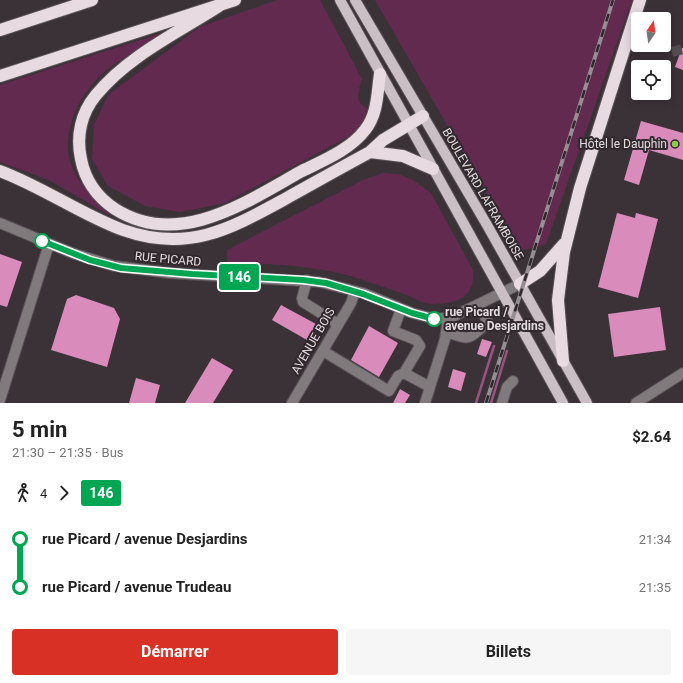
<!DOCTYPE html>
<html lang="fr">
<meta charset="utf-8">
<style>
body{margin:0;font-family:Roboto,sans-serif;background:#f6f6f6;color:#222;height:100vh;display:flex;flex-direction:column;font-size:15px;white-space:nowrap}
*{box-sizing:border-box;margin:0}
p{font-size:13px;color:#767676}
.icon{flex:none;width:22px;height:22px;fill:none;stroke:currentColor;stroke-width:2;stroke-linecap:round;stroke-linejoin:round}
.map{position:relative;height:403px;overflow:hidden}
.details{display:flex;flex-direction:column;background:#fff;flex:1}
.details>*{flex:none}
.badge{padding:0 8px;border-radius:3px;font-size:14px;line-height:26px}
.needle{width:26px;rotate:13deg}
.fabs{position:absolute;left:631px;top:12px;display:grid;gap:8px}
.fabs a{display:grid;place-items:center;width:40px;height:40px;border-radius:4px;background:#fff;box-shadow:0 2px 10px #0003;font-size:20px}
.map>.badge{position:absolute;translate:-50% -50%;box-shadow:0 0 0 2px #fff}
.legs{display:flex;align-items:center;gap:6px;height:44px;padding:0 12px;font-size:13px}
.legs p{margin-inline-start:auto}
.summary{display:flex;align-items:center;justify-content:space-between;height:68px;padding:0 12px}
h1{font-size:22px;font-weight:700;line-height:30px}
.primary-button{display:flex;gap:8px;margin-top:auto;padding:8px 12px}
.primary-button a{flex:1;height:46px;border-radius:4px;background:#d93025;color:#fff;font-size:16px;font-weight:700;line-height:46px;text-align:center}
.primary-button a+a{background:#f6f6f6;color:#222}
ul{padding:0 12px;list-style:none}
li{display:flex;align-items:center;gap:14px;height:48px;font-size:15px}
li i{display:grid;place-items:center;width:6px;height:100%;margin:0 5px;background:currentColor}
li i::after{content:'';width:10px;height:10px;margin:-5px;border:3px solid;border-radius:50%;background:#fff}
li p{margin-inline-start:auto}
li:first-child i{background:linear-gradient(#0000 50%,currentColor 0)}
li:last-child i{background:linear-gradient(currentColor 50%,#0000 0)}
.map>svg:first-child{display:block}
.green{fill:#622a4f}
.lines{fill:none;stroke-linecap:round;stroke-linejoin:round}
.stream{stroke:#9a5381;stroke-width:2.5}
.building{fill:#d98cbc}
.minor-tunnel{stroke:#544c50;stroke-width:10;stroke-dasharray:10 5;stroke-linecap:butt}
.minor-casing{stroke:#595155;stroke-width:12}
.major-casing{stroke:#595155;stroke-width:12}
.highway-casing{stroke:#595155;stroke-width:14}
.minor{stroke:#807a7d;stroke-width:10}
.major{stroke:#cabfc5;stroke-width:10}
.highway{stroke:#e7dae1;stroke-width:12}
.rail-casing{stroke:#958e92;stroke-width:4}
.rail{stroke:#31282d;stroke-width:2.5;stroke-dasharray:8;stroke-linecap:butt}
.line-1-casing{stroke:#fff;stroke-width:9}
.line-1{stroke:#00a651;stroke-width:6}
.poi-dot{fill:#8ace48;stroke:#31282d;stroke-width:1.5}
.stop-1-dot{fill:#fff;stroke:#00a651;stroke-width:2}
.labels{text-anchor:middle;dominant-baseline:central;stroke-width:4;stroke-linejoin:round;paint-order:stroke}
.poi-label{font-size:12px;fill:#e2dcdf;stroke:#31282d;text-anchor:end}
.street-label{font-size:12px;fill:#e2dcdf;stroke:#31282d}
.stop-label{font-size:12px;font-weight:bold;fill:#e2dcdf;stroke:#31282d;text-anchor:start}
</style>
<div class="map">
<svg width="683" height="403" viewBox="0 0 683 403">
<rect width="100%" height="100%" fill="#3b3237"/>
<path class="green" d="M277 0H320L362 79C358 93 353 103 369 109L364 122 355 133 225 203 180 212 145 206 108 186 92 159 94 125 108 95 200 27Z
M375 0H632L546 244 520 251Z
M162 33 163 36C146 46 128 54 112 66 87 83 66 118 68 150 69 175 92 197 110 212L109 215 49 180 0 162V85Z
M383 173 398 174 413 180 431 193 473 270C476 298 456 304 432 304 424 304 416 299 409 296 391 289 372 283 354 277 312 265 270 264 227 262V250L363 180Z"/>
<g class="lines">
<path class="stream" d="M476 403 494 346
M491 403 507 351"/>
</g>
<path class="building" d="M682 48H683V70L675 67Z
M641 121 683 133V160L649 150 639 185 624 180Z
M617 213 635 218 636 213 658 219 638 298 598 287Z
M0 254 22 262 7 307 0 305Z
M76 295 114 308 120 319 107 367 51 350 67 299Z
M281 305 316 324 307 340 272 320Z
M660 307 666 350 614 357 608 314Z
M369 326 398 343 379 377 351 360Z
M482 339 492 342 486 357 477 354Z
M212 358 233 370 213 403H185Z
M453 369 466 373 461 391 448 387Z
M136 378 160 385 155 403H129Z
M400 389 410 395 405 403H393Z"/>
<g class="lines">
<path class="minor-tunnel" d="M672 52 683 49"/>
<g class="minor-casing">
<path id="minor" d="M0 223 72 253 114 266 169 273 319 282 363 293 412 313 435 319 452 317 520 284
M307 280 302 298 303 302 338 324
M447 332C473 342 467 338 488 323L479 304
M323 351 389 391 398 376 404 373 420 346 416 340 393 331 401 309
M404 373 430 387
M0 400 49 244
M292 403 351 303 355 291
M425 403 445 339 448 319
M502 403 507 387 513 381
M636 403 683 373"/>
</g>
<g class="major-casing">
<path id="major" d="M340 0 563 403
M355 0 487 225 587 403"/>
</g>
<g class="highway-casing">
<path id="highway" d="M219 6C177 33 128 56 96 95 81 113 76 136 81 159 85 180 97 197 115 209 178 249 245 203 300 172 322 161 350 150 365 130 378 114 377 93 380 74
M0 30 92 0
M0 76 235 0
M370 152 403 156 433 169
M0 171C43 187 80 214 123 230 188 253 230 229 285 199 314 183 342 167 370 152L383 140 423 116
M520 284 540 271 564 244
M563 361 558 300 564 252 580 188 640 0"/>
</g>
<use href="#minor" class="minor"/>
<use href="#major" class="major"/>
<use href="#highway" class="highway"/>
<g class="rail-casing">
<path id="rail" d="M486 403 613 0"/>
</g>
<use href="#rail" class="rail"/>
</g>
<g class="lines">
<g class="line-1-casing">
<path id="line-1" d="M42 241 90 260 121 268 192 274 303 280 326 283 363 294 412 313 434 319"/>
</g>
<use href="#line-1" class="line-1"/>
</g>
<circle class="poi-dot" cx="675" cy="144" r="4"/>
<g class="stop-1-dot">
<circle cx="42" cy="241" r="7"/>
<circle cx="434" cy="319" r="7"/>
</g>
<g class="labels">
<g class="poi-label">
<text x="667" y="144">Hôtel le Dauphin</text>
</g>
<g class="street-label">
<text transform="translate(483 194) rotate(60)">BOULEVARD LAFRAMBOISE</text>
<text transform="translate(168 259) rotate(5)">RUE PICARD</text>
<text transform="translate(313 341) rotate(-60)">AVENUE BOIS</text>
</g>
<g class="stop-label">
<text x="445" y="312">rue Picard /<tspan x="445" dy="14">avenue Desjardins</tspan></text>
</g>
</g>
</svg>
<div class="fabs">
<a><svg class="needle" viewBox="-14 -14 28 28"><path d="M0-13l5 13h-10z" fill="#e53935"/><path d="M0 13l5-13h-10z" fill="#767676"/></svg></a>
<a><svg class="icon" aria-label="locate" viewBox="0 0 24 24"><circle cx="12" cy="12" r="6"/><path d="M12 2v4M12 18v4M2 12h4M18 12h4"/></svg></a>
</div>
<b class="badge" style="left:239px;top:277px;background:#00a651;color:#fff">146</b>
</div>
<section class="details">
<div class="summary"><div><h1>5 min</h1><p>21:30 – 21:35 · Bus</p></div><b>$2.64</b></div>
<div class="legs"><svg class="icon" aria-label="walk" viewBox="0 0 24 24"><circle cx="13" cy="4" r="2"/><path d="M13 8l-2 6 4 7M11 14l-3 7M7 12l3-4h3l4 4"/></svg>4<svg class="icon" aria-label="forward" viewBox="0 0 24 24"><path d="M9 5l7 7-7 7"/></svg><b class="badge" style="background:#00a651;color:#fff">146</b></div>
<ul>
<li><i style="color:#00a651"></i><b>rue Picard / avenue Desjardins</b><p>21:34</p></li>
<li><i style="color:#00a651"></i><b>rue Picard / avenue Trudeau</b><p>21:35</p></li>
</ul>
<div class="primary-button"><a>Démarrer</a><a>Billets</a></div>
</section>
